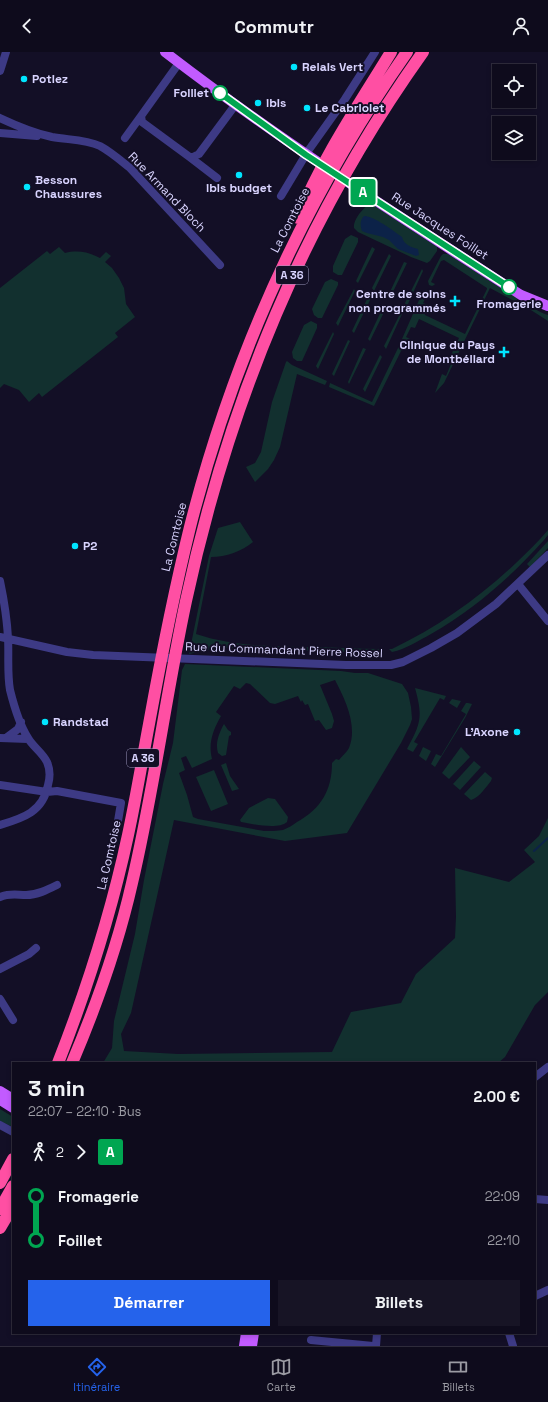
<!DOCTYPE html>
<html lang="fr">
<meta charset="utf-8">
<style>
body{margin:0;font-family:"Space Grotesk",sans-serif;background:#171425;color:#f1f3f6;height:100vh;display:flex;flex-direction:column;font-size:15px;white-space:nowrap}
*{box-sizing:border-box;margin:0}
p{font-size:13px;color:#9b9ba3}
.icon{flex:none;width:22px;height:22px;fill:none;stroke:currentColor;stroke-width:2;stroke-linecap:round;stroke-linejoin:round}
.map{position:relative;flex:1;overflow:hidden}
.side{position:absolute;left:12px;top:1010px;width:524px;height:272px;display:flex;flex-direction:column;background:#0e0b1c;border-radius:0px;box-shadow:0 2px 6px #0003,0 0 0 1px #2e2b3b}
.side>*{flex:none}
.badge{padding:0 8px;border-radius:3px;font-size:14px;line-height:26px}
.buttons{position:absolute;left:492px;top:12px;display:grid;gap:8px}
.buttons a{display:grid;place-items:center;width:44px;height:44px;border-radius:0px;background:#0e0b1c;box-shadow:0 2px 6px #0003,0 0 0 1px #2e2b3b;font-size:20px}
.map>.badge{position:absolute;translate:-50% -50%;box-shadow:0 0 0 2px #fff}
.legs{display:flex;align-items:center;gap:6px;height:44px;padding:0 16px;font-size:13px}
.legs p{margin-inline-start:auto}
.overview{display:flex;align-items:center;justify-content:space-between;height:68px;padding:0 16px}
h1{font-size:22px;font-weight:700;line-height:30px}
.button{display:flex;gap:8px;margin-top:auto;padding:8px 16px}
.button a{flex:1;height:46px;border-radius:0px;background:#2563eb;color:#fff;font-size:16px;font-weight:700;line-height:46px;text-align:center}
.button a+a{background:#171425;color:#f1f3f6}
ul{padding:0 16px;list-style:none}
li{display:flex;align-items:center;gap:14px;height:44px;font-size:15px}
li i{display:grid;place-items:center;width:6px;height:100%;margin:0 5px;background:currentColor}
li i::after{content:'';width:10px;height:10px;margin:-5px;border:3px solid;border-radius:50%;background:#0e0b1c}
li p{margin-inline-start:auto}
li:first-child i{background:linear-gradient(#0000 50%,currentColor 0)}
li:last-child i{background:linear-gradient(currentColor 50%,#0000 0)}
header{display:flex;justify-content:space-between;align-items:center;height:52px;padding:0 16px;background:#0e0b1c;font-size:18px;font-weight:700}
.menu{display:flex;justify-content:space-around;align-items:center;height:56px;border-top:1px solid #2e2b3b;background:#0e0b1c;font-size:11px;color:#9b9ba3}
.menu a{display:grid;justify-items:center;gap:2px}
.menu .on{color:#2563eb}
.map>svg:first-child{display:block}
.green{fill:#12302f;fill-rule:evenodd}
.water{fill:#0c2248}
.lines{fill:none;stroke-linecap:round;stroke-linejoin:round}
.stream{stroke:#0c2248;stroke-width:2}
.minor{stroke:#3d3a85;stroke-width:8}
.major{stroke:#c25bff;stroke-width:10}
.highway{stroke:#ff4fa3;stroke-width:12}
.line-1-casing{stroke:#fff;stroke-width:9}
.line-1{stroke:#00a651;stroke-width:6}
.poi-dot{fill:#00e5ff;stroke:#130f26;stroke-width:1.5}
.stop-1-dot{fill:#fff;stroke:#00a651;stroke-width:2}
.labels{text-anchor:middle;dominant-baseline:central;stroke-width:4;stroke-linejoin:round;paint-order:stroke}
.shield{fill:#130f26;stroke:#9e99be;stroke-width:1}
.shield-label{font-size:11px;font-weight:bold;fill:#d9d4ff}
.poi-label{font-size:12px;font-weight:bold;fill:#d9d4ff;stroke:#130f26;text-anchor:start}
.stop-label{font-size:12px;font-weight:bold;fill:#d9d4ff;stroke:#130f26;text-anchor:end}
.street-label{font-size:12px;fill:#d9d4ff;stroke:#130f26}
</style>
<header><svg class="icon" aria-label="back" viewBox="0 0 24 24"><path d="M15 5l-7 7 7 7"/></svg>Commutr<svg class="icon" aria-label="person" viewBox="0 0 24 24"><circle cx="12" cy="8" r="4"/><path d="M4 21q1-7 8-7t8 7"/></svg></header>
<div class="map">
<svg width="548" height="1294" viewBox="0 0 548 1294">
<rect width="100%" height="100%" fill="#130f26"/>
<path class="green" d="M371 151 437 193V199L430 209 427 211 411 205 358 180 354 176C353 167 364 155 371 151Z
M351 183 358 186V190L342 223H338L333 220V214L345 187Z
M59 195 65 201C78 198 88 200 100 206L106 200 111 204 105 210 112 216 119 226 124 236 126 252 135 265 115 281 118 285 42 345 39 341 29 350 19 338 4 332 0 336V236L47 199 50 202Z
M372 195 375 197 358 231 356 229Z
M389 202 391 204 374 239 372 236Z
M443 202H449L517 246 518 251 490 236 444 331 435 341 442 322 446 324 454 305 451 303 459 286 419 267 415 276 411 275 406 285 410 287 409 289 407 290 402 287 423 239 427 238 432 242V245L427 243 423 251 428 253 424 260 425 263 465 282 487 237V236L444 208 441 209 431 230 435 232 434 233 432 234 429 233 428 229 441 204Z
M404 210 407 211 390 246 388 244Z
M422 217 423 219 407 254 405 251Z
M331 227 338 230V233L322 266H318L314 263 312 257 325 230Z
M354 237 355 239 338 274 336 271Z
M368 245 371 246 354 281 352 279Z
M520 251C531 253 538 260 548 263V269Z
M384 253 387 254 370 289 368 287Z
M401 260 402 262 386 297 384 294Z
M311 269 317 272V276L302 309H297L293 306 292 300 304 273Z
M333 280 334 282 318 317 316 314Z
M348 288 350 289 334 324 332 322Z
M399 294 404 295V299H401L374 354 329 335 330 331 372 350Z
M363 296 366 297 349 332 348 330Z
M380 303 382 305 365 340 363 337Z
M287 309 292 313 327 329 325 333 297 322 280 395 274 408 268 417 255 430 246 415 255 411 261 400 272 350 286 310Z
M240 470 253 490C242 499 226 505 211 505L196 582C232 594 266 594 304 595 330 595 357 597 383 597V601L225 596H216L189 602 209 504 218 476Z
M548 478V483L544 488C511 525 474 557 431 582 418 589 406 597 392 600L389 597H392C438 575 479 546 516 511 527 500 538 490 548 478Z
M548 489V496L530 515 527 512Z
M185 612 341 619 355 621H368L402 632 408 641 411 655 412 667 410 673 401 691 347 781 285 789 174 768 131 961 121 982 124 999 178 1002 332 1000 351 960 401 951 416 922 455 886 456 865 455 816 509 830 535 810 524 798 539 784 548 766V940L535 953 505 1005 498 1011H103L112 996 114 969 135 882 144 828 163 732 173 691 182 618ZM335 628C345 647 358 674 349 696 347 700 342 704 339 708L336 707 332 711C332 738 321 757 297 770 293 773 288 776 283 778 278 779 270 779 264 779L198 767 193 765 187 743 179 721 185 718 181 706 186 704 192 716 212 707C208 691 213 678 221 664L216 660 234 634 240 637 246 631 250 632 270 651 275 652 298 644 301 650 302 648 305 653 308 652 315 669 319 668 326 678 332 676 334 669 332 662 320 633Z
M415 636 446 644 444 648 440 646 414 690 418 692 413 700 407 697C421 671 423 665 415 636Z
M452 647 461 649 457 656 449 651Z
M466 651H468L472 652 465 666 435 715 431 712 436 702 441 704 466 662 461 659Z
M224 672 228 678 231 680V683L229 684 226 703 222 704 218 701C215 691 219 681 224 672Z
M423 695 431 699 426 709 419 704Z
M461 695 470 705 449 727 442 721Z
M474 709 481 715 460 738 453 732Z
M226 711 230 724 239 737 232 739 221 713Z
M214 718 228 752 211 759 196 725Z
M485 720 492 726 491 729C486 735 479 746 471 748L464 742Z
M268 746 275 747 288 765 287 770C278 778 253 772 241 770L240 768 249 756Z
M0 1057 13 1065V1075L0 1069Z"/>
<path class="water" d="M364 164C372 163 394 179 402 185 404 193 411 195 418 197L419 203 416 204 398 197 389 188 383 185 367 181 362 179C360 173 360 168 364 164Z"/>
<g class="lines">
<path class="stream" d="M534 799 548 786"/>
<path class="minor" d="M179 11 141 64 142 70 191 106 199 102 236 52
M0 19 6 0
M0 66C17 74 34 81 52 85 68 88 85 87 100 94 111 100 120 108 130 116L220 213
M0 81 37 84
M125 86 141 64
M191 106 217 126
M281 144 308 99 345 47 375 0
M0 529C4 548 7 567 8 586 9 603 7 621 10 638 14 654 19 672 28 686 33 695 42 700 47 710 50 717 50 726 48 733 43 760 23 766 0 773
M518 532 548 569
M0 585 67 600 93 603 346 613H391L403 610 431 596 457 581 496 552 548 503
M0 686 28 687
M6 686 18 677 21 670
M0 733 47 740 57 739 121 751 118 769
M0 845C9 841 17 843 26 843 37 843 47 838 57 833
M0 917 29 902 36 896
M0 947 13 968
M535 1025 548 1015
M0 1073 13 1080
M535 1147 548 1148
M535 1244 548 1238
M509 1281 513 1294
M311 1288 373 1294
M376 1294 377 1281"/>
<path class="major" d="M165 0C279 88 400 165 521 243L548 254
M0 1039 13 1047
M0 1048 13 1056
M244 1294 246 1281
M252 1294 254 1281"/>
<path class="highway" d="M298 166C322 107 358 54 391 0
M58 1011C87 937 111 862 128 783 136 746 142 709 149 672 161 606 174 540 190 475 233 305 306 144 407 0
M72 1011C97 952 118 893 132 831 154 738 166 642 186 549 229 349 304 167 423 0
M0 1131 13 1107
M0 1157 13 1134
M0 1176 13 1154"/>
</g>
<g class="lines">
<g class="line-1-casing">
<path id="line-1" d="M220 41 306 103 509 235"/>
</g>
<use href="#line-1" class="line-1"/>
</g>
<g class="poi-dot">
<circle cx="294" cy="15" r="4"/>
<circle cx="24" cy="27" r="4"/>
<circle cx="258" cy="51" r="4"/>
<circle cx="307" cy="56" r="4"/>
<circle cx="239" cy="123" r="4"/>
<circle cx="27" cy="135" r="4"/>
<path d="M453 243h4v4h4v4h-4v4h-4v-4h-4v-4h4z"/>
<path d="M502 294h4v4h4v4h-4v4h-4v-4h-4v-4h4z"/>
<circle cx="75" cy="494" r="4"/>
<circle cx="45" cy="670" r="4"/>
<circle cx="517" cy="680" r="4"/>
</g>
<g class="stop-1-dot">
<circle cx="220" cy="41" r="7"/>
<circle cx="509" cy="235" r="7"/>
</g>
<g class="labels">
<g class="shield">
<rect x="276" y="214" width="32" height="18" rx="3"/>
<rect x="127" y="697" width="32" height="18" rx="3"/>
</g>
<g class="shield-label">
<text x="292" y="223">A 36</text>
<text x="143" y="706">A 36</text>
</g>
<g class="poi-label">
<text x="302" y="15">Relais Vert</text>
<text x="32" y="27">Potiez</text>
<text x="266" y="51">ibis</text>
<text x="315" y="56">Le Cabriolet</text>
<text x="35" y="128">Besson<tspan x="35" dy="14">Chaussures</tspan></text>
<text x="239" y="136" text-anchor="middle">ibis budget</text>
<text x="446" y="242" text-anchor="end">Centre de soins<tspan x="446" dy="14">non programmés</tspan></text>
<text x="495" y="293" text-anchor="end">Clinique du Pays<tspan x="495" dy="14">de Montbéliard</tspan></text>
<text x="83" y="494">P2</text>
<text x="53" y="670">Randstad</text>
<text x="509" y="680" text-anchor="end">L'Axone</text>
</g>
<g class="stop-label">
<text x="209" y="41">Foillet</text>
<text x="509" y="252" text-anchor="middle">Fromagerie</text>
</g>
<g class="street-label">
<text transform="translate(167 140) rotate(46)">Rue Armand Bloch</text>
<text transform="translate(290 168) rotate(-63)">La Comtoise</text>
<text transform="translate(440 174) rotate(33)">Rue Jacques Foillet</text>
<text transform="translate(174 485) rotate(-76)">La Comtoise</text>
<text transform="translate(284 598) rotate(2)">Rue du Commandant Pierre Rossel</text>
<text transform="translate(109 803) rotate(-77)">La Comtoise</text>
</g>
</g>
</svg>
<div class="buttons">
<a><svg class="icon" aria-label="locate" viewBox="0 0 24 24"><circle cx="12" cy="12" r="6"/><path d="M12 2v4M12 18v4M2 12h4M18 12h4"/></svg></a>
<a><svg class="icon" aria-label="layers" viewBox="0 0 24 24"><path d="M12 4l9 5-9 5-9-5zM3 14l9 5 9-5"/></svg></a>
</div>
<b class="badge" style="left:363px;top:140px;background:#00a651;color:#fff">A</b>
<section class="side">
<div class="overview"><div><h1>3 min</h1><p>22:07 – 22:10 · Bus</p></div><b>2.00 €</b></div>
<div class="legs"><svg class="icon" aria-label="walk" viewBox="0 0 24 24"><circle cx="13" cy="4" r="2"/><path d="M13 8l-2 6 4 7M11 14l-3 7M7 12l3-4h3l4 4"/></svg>2<svg class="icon" aria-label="forward" viewBox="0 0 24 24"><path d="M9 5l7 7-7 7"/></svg><b class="badge" style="background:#00a651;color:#fff">A</b></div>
<ul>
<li><i style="color:#00a651"></i><b>Fromagerie</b><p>22:09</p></li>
<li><i style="color:#00a651"></i><b>Foillet</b><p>22:10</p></li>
</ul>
<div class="button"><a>Démarrer</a><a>Billets</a></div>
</section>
</div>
<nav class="menu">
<a class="on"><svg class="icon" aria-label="directions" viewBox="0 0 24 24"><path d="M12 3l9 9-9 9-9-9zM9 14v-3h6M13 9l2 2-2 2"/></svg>Itinéraire</a>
<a><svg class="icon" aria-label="map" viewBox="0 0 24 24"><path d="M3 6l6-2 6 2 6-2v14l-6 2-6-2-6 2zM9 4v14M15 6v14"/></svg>Carte</a>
<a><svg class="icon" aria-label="tickets" viewBox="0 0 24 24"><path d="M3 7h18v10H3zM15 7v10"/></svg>Billets</a>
</nav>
